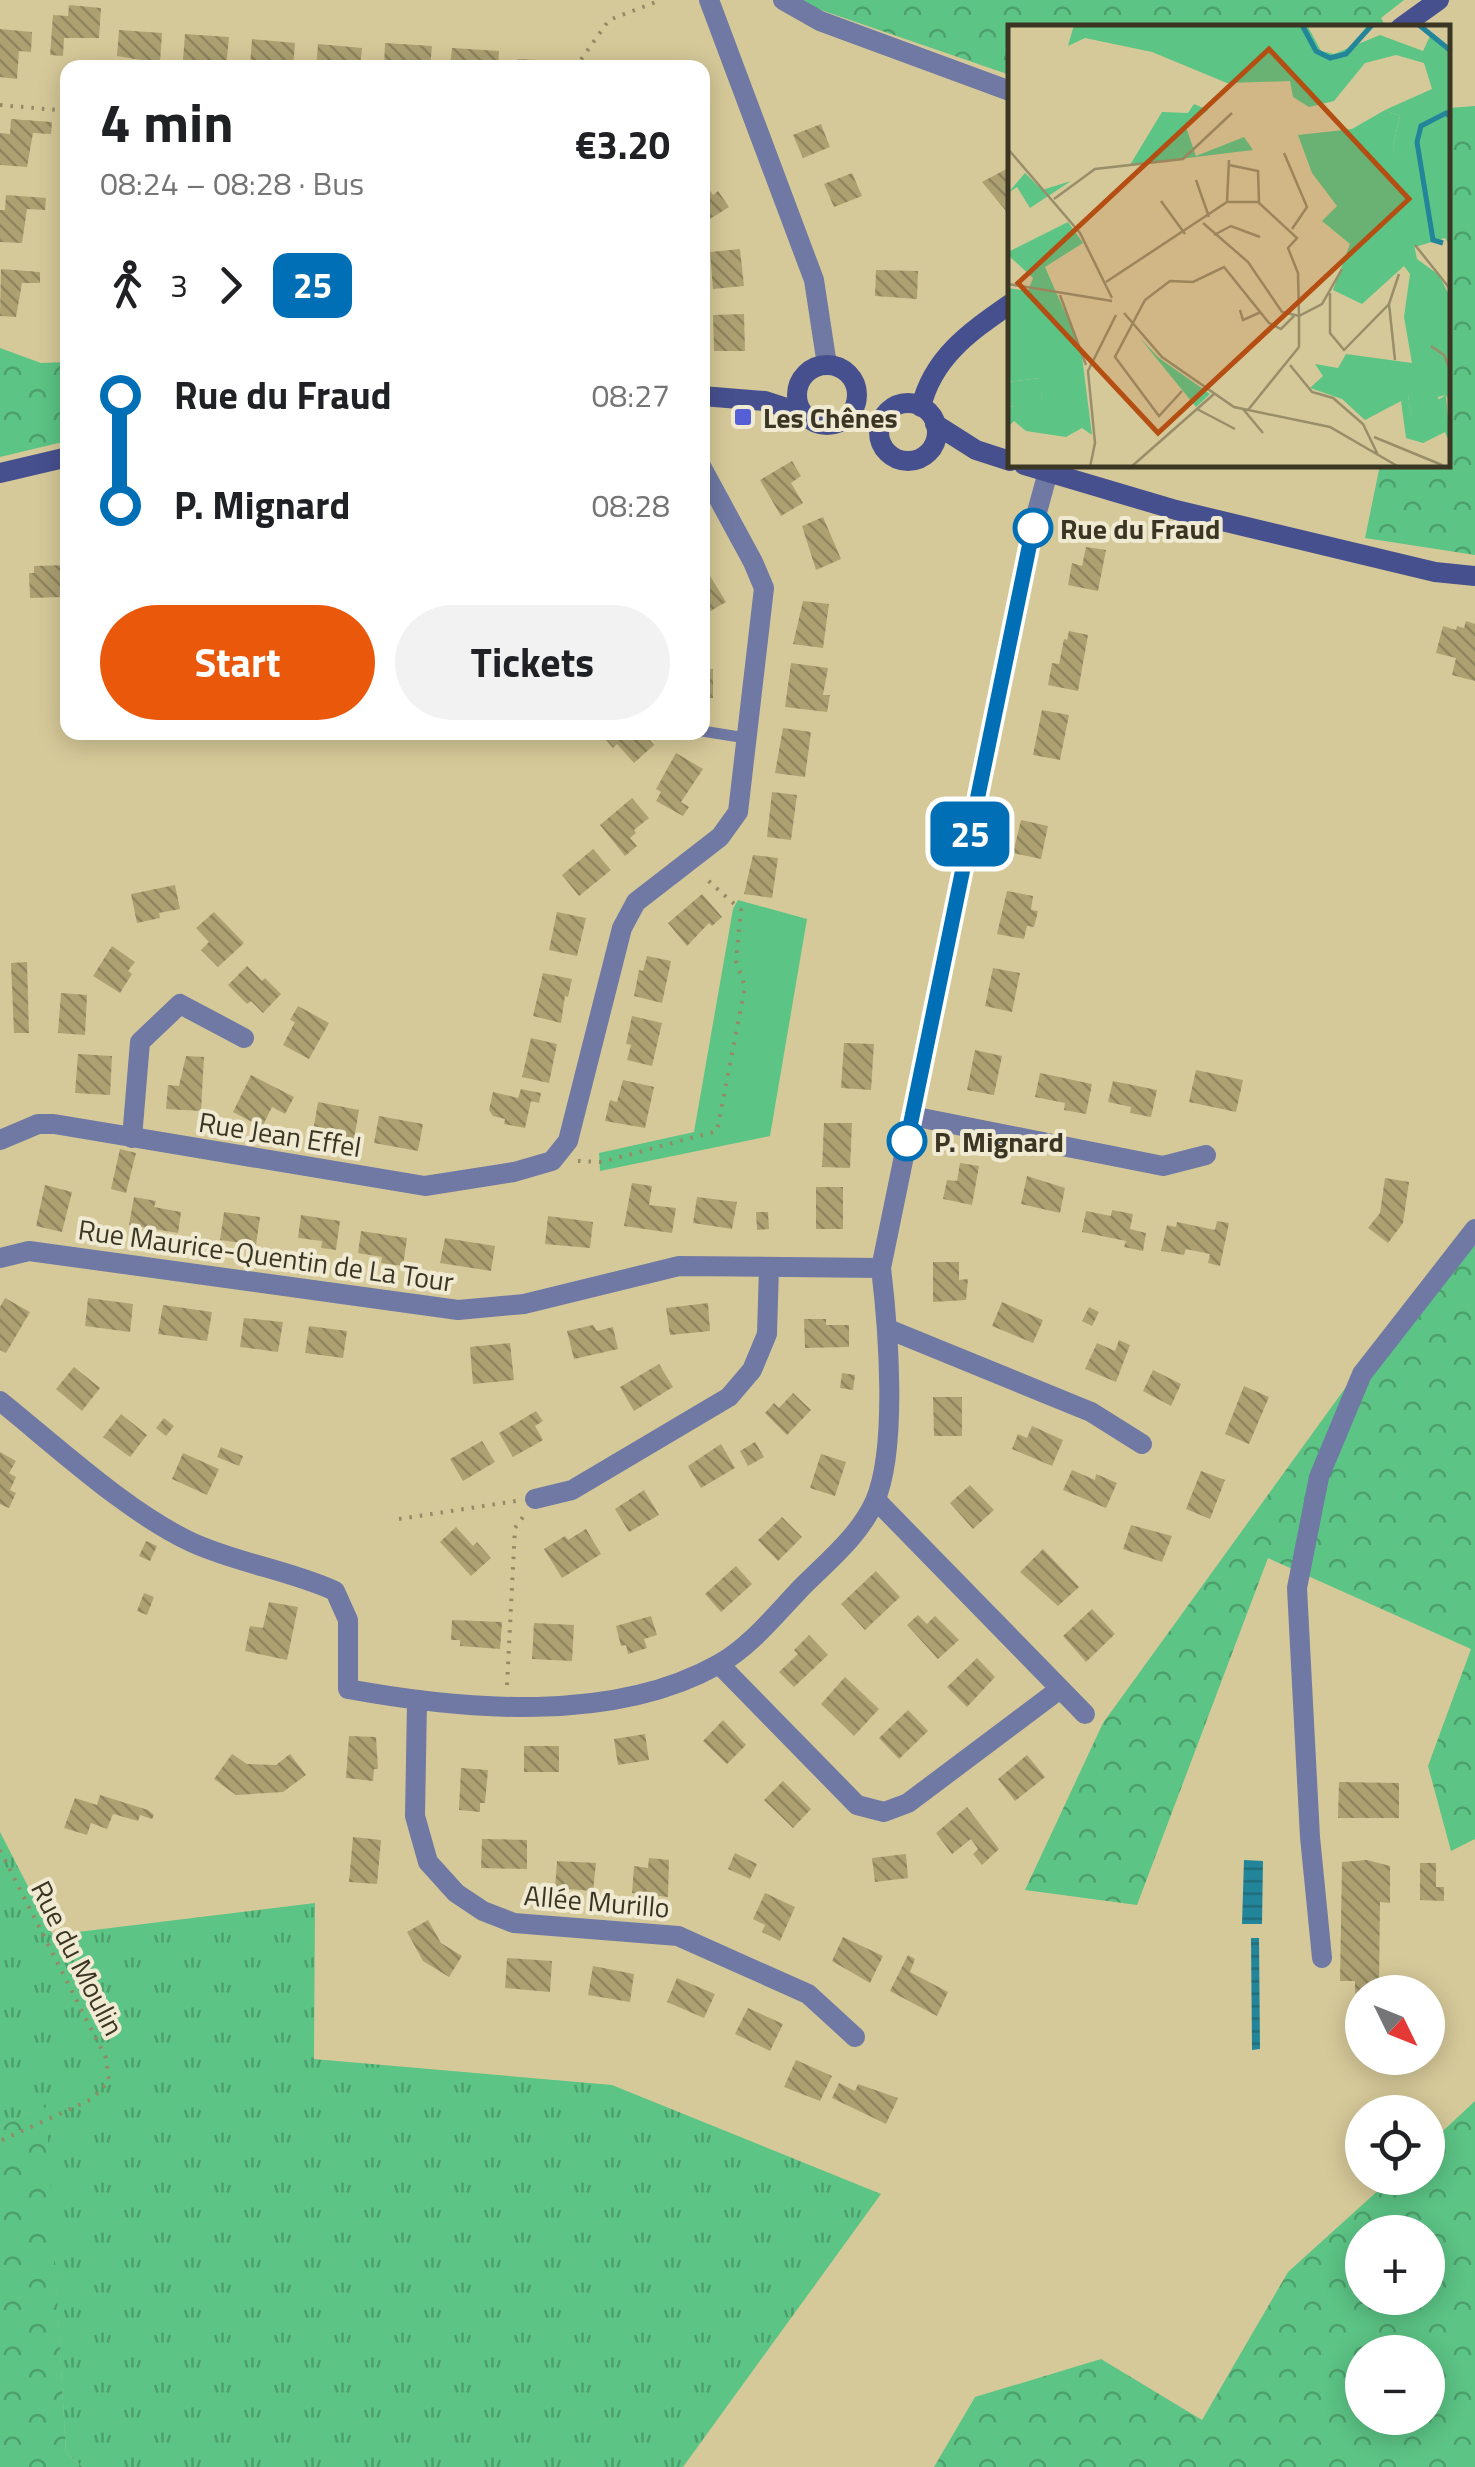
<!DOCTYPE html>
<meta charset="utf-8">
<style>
body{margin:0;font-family:"Titillium Web",sans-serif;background:#f2f2f2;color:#202124;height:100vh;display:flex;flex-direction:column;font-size:38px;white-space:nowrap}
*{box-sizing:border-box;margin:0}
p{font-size:32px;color:#757577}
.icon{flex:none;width:55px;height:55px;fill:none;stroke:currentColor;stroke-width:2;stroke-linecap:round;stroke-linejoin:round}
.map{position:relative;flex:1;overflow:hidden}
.details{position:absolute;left:60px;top:60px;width:650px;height:680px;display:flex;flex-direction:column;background:#fff;border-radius:20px;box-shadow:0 5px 25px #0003}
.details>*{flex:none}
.badge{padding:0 20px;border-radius:15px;font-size:35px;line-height:65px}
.needle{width:65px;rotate:133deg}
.controls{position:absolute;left:1345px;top:1975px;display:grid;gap:20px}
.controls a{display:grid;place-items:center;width:100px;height:100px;border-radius:50%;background:#fff;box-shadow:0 5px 25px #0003;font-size:50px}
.map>.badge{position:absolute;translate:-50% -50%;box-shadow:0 0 0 5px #fff}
.legs{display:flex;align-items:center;gap:15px;height:110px;padding:0 40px;font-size:32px}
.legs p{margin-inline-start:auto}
.overview{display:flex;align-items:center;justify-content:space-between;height:170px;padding:0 40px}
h1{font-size:55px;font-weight:700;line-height:75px}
.button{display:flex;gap:20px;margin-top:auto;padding:20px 40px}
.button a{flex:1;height:115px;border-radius:60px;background:#ea580c;color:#fff;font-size:40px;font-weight:700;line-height:115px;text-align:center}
.button a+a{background:#f2f2f2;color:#202124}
ul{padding:0 40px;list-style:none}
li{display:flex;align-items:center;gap:35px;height:110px;font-size:38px}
li i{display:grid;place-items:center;width:15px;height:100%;margin:0 12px;background:currentColor}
li i::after{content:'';width:25px;height:25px;margin:-12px;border:8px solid;border-radius:50%;background:#fff}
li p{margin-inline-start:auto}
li:first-child i{background:linear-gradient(#0000 50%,currentColor 0)}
li:last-child i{background:linear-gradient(currentColor 50%,#0000 0)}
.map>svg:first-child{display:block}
.grass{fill:url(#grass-tufts)}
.forest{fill:url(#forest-crowns);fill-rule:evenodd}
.park{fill:#5cc485}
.water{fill:url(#water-rules)}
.building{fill:url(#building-back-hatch)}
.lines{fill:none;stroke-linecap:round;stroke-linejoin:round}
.path{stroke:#938a66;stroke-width:4;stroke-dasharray:2.5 8;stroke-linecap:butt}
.lane{stroke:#6f79a4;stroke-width:11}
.street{stroke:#6f79a4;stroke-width:20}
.secondary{stroke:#47508f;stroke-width:20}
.line-1-casing{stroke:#fff;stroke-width:22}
.line-1{stroke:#006fb6;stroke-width:15}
.poi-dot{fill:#5560d7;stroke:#f0ead2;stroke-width:4}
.stop-1-dot{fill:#fff;stroke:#006fb6;stroke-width:5}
.labels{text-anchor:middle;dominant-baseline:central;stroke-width:8;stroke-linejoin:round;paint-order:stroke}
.poi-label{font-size:28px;font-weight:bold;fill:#3b3623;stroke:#f0ead2;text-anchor:start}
.stop-label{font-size:28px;font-weight:bold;fill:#3b3623;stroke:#f0ead2;text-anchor:start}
.street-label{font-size:28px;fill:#3b3623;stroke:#f0ead2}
.inset-river{fill:none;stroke:#238599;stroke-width:5}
.inset-road{fill:none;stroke:#988e6a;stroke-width:2.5}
.view{fill:#b44e13;fill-opacity:0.15;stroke:#b44e13;stroke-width:5}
.inset-edge{fill:none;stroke:#3b3623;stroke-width:5}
</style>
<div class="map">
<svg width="1475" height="2467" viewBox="0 0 1475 2467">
<defs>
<pattern id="grass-tufts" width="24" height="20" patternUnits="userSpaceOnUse" patternTransform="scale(2.5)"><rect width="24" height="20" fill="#5cc485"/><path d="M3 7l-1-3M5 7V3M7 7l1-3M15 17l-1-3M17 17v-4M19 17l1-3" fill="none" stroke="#4da06c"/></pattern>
<pattern id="forest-crowns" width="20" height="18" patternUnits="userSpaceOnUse" patternTransform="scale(2.5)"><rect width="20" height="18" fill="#5cc485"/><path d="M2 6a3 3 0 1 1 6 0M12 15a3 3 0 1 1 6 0" fill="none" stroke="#4da06c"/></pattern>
<pattern id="water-rules" width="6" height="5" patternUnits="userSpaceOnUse" patternTransform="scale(2.5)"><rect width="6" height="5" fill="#238599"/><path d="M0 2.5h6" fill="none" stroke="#206e7c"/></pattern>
<pattern id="building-back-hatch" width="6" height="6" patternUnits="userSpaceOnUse" patternTransform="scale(2.5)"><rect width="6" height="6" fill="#ada172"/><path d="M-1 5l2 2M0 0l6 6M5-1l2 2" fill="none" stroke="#8e845d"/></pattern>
</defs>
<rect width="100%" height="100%" fill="#d6c999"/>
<path class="grass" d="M0 1832 53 1935 315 1903 314 2059 612 2085 881 2194 683 2467H83L66 2453 45 2105 0 2127Z"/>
<path class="forest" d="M802 0H1404L1381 18 1386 27 1010 28V75L818 9Z
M1475 106V555L1365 538 1380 465H1448V108Z
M0 348 41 363 67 362V441L0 457Z
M1475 1245V1839L1451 1851 1428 1766 1471 1649 1268 1558 1137 1905 1025 1890 1103 1723 1346 1387Z
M1475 2101V2467H934L975 2397 1101 2359 1202 2420 1288 2272 1392 2178H1428V2145ZM1428 2232V2298H1362V2232ZM1428 2352V2418H1362V2352Z
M46 2104 66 2453 83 2467H0V2127Z"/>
<path class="park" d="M738 900 807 919 770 1136 600 1171 599 1153 694 1132 733 909Z"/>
<path class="water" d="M1244 1860 1263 1861 1262 1924H1242Z
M1251 1938H1259L1260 2049 1252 2050Z"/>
<path class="building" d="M69 5 101 8 99 38H64L63 56 50 55 53 15 68 16Z
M0 29 32 32 31 52 19 51 17 79 0 77Z
M119 30 162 33 160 63 117 56Z
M185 34 229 37 226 68 183 60Z
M252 39 295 43 293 68 250 66Z
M385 43 432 46 430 68H384Z
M318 44 362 48 360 68H316Z
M452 48 499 51 498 68H450Z
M518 59 538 60 537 68H517Z
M11 119 52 122 51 134 33 133 27 167 0 165V133L10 134Z
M821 124 830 147 803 158 793 135Z
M1010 167V208L1006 211 982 182Z
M852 173 862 196 834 207 824 184Z
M702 179 713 195 718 191 729 207 705 222Z
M6 195 46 198 45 210 27 209 22 243 0 242V210H5Z
M740 249 744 286 713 289 710 252Z
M1 269 40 272V283H22L16 317 0 316Z
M876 270 918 271 917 299 875 296Z
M744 314 745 351H714L713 315Z
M792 461 801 476 791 483 803 503 781 516 760 480Z
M823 517 841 559 816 570 802 526Z
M1086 547 1106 550 1098 591 1068 585 1072 563 1082 566Z
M68 565V626L63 627 62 597 30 598 29 573H34V566Z
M702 571 707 578 710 576 726 602 702 616Z
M803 601 829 604 823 648 793 644Z
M1466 621 1475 624V681L1452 675 1456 658 1436 653 1443 626 1456 630 1457 626 1464 628Z
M1069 631 1088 635 1078 691 1048 685 1052 663 1059 664 1064 639 1067 640Z
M702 650H709V669H713V698H702Z
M791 663 828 668 823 695H830L827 712 785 707Z
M1042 710 1069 715 1060 760 1033 755Z
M783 728 811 732 805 777 775 773Z
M599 732H643L654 745 634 763 617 744 613 748Z
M676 753 703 769 681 802 689 807 683 816 656 801 661 792 656 789Z
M772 792 797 795 791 840 767 837Z
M632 798 649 818 634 830 636 833 630 838 637 846 625 856 600 825Z
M1021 820 1048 826 1041 859 1013 853Z
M593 849 611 870 579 896 562 875Z
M753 855 778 858 772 898 744 894Z
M175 885 180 909 159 913 160 918 137 923 131 894Z
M1007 891 1033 896 1031 910 1038 911 1034 927 1027 926 1024 939 997 934Z
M702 894 722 917 712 926 709 923 687 946 668 923Z
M214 912 244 943 218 967 201 950 209 942 196 928Z
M557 912 586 918 577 956 549 950Z
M112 946 135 962 128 971 132 974 120 993 93 976Z
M647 956 671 961 662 1003 634 996 639 970 643 971Z
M27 962 29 1033H14L11 963Z
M247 966 262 981 265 978 281 994 263 1013 251 1001 247 1004 228 985Z
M993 968 1020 973 1012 1012 985 1006Z
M543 973 572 979 568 997 565 996 561 1023 533 1016Z
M61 993 87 995 85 1035 58 1033Z
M298 1006 329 1023 309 1059 283 1045 295 1022 290 1020Z
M632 1016 662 1023 652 1066 627 1060 631 1045 626 1044Z
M531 1038 557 1044 549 1083 522 1077Z
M844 1043 874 1044 871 1090 841 1088Z
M975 1050 1002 1056 994 1095 967 1090Z
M78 1054 112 1056 110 1095 75 1093Z
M186 1056 204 1057 201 1111 166 1109 168 1085 179 1086Z
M1196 1070 1243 1080 1236 1112 1189 1102Z
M1040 1073 1092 1084 1086 1114 1064 1110 1065 1103 1035 1097Z
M251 1075 294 1097 285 1114 272 1107 262 1127 233 1112Z
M623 1080 654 1087 645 1128 605 1121 610 1100 617 1102Z
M1113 1081 1157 1090 1151 1117 1130 1113 1131 1107 1108 1102Z
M521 1089 541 1093 539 1103 531 1101 525 1128 504 1124 505 1119 493 1116 489 1110 493 1092 518 1098Z
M318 1102 359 1110 354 1139 313 1132Z
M379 1116 423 1124 418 1151 374 1143Z
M824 1123H852L850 1168 822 1167Z
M120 1149 136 1153 126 1193 111 1189Z
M960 1163 979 1166 972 1205 943 1199 947 1180 957 1181Z
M1027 1176 1065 1188 1060 1213 1021 1204Z
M1385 1178 1409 1182 1403 1223 1388 1243 1368 1228 1380 1213Z
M632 1183 652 1186 649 1205 676 1208 672 1233 624 1226Z
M45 1185 72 1192 62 1232 36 1226Z
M816 1187H843V1229H816Z
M134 1197 156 1201 154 1207 181 1212 178 1233 129 1225Z
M697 1197 737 1202 732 1229 693 1223Z
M1112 1210 1133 1214 1130 1229 1146 1233 1143 1251 1124 1247 1126 1241 1082 1232 1086 1211 1111 1216Z
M224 1212 260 1217 256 1245 220 1240Z
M756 1212H768L769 1229 757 1230Z
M301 1215 340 1221 336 1250 321 1248 322 1241 298 1238Z
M548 1216 593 1222 590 1248 545 1244Z
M1217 1221 1229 1223 1220 1266 1208 1263 1210 1254 1186 1249 1184 1255 1161 1251 1167 1225 1176 1227 1177 1222 1215 1230Z
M361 1231 407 1238 403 1266 381 1263 382 1257 358 1253Z
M445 1238 495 1246 491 1271 440 1263Z
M933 1262H959V1280L968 1279 966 1300 933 1302Z
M5 1298 30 1312 6 1353 0 1350V1307Z
M88 1298 133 1304 130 1332 85 1326Z
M1002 1302 1043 1320 1033 1343 992 1326Z
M708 1303 710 1331 670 1335 666 1308Z
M163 1305 212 1312 207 1341 158 1334Z
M1089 1307 1099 1312 1092 1326 1082 1321Z
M244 1318 283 1322 278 1352 240 1347Z
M804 1319H826V1325H849V1347L805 1348Z
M593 1325 597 1331 613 1327 618 1349 574 1359 567 1331Z
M309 1326 347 1331 343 1358 305 1353Z
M1119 1340 1130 1345 1116 1382 1085 1369 1097 1343 1115 1351Z
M510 1343 514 1380 473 1384 470 1347Z
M659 1364 673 1387 634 1411 620 1387Z
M74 1367 100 1388 82 1411 56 1389Z
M1153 1370 1181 1384 1171 1406 1143 1391Z
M842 1373 855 1375 853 1390 840 1388Z
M1244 1386 1269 1397 1249 1444 1225 1434Z
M793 1393 811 1410 787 1435 765 1413 774 1403 779 1408Z
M933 1397H962V1436H934Z
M536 1411 543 1421 535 1426 543 1440 513 1457 499 1433Z
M121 1414 147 1435 130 1457 103 1437Z
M164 1418 174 1426 166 1436 156 1428Z
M1032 1426 1063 1440 1052 1466 1012 1449 1018 1434 1027 1438Z
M482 1441 495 1462 463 1481 450 1459Z
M755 1442 764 1457 748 1466 740 1451Z
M721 1444 735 1468 701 1488 688 1466Z
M221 1447 243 1456 239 1466 217 1457Z
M0 1452 16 1461 9 1473 16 1477 10 1490 16 1493 9 1508 0 1504Z
M183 1453 219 1469 207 1495 172 1479Z
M821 1454 846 1462 835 1496 810 1488Z
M1072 1470 1095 1480 1096 1474 1117 1483 1106 1508 1063 1490Z
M1201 1471 1225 1480 1210 1519 1186 1509Z
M970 1485 994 1510 973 1529 950 1503Z
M644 1490 659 1515 629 1532 615 1509Z
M782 1517 802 1537 778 1561 758 1540Z
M1131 1525 1172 1536 1162 1562 1123 1549Z
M456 1527 473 1546 477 1542 491 1558 471 1576 440 1542Z
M586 1529 601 1554 562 1578 544 1549 565 1536 568 1540Z
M146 1541 157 1546 150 1561 139 1556Z
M1043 1549 1079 1587 1058 1606 1020 1572Z
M736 1566 752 1584 721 1612 705 1594Z
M876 1571 900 1597 865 1630 841 1604Z
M144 1593 154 1597 147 1615 137 1611Z
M269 1602 298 1607 287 1660 245 1651 250 1626 263 1628Z
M1092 1609 1115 1634 1086 1662 1063 1636Z
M918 1615 927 1624 935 1616 959 1640 938 1659 907 1625Z
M651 1616 657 1635 644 1639 647 1648 628 1654 626 1645 621 1646 616 1626Z
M452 1620 502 1622 500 1649 460 1646V1640H451Z
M534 1623 574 1625 572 1661 532 1659Z
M809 1635 828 1655 794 1687 779 1672 798 1654 794 1650Z
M977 1658 995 1677 967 1707 947 1687Z
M845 1677 879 1709 854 1736 821 1704Z
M908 1710 928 1731 899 1759 879 1738Z
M723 1720 746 1745 727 1764 703 1741Z
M645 1734 649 1760 618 1765 614 1739Z
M349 1736 376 1737 378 1769H374L373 1781 346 1778Z
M524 1746H559V1772H524Z
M232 1754 247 1764 276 1765 290 1754 306 1775 283 1792 236 1795 214 1779Z
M1027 1755 1045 1777 1015 1801 998 1779Z
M461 1768 488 1770 485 1803H480V1812L459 1810Z
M783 1781 811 1809 793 1828 764 1800Z
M1339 1782 1399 1783V1818H1338Z
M100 1795 148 1810 154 1815 152 1819 140 1815 138 1821 113 1814 107 1829 91 1823 87 1835 64 1828 75 1798 97 1805Z
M967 1807 999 1849 982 1865 973 1854 978 1849 971 1839 952 1854 936 1833Z
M353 1837 381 1840 377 1884 349 1882Z
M482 1839 527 1840V1869L481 1868Z
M735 1853 757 1864 750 1879 728 1869Z
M906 1854 908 1878 875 1882 872 1858Z
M649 1858 669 1860 668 1897 632 1893 634 1866 648 1868Z
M1367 1860 1390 1866V1903L1380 1902 1379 1981H1370L1369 1992 1355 1993V1981H1340L1342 1862Z
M557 1861 596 1863 593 1891 555 1888Z
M1420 1863H1436V1887H1444V1901L1420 1900Z
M765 1893 795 1907 780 1941 762 1932 765 1925 753 1919Z
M428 1920 441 1943 462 1956 449 1977 423 1961 407 1932Z
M843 1937 883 1956 870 1983 832 1961Z
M908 1955 915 1959 910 1972 948 1992 937 2016 890 1991Z
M507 1958 552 1961 550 1992 505 1988Z
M593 1966 634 1974 630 2002 588 1995Z
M677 1978 715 1994 704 2018 667 2002Z
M748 2008 783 2024 770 2051 735 2034Z
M796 2060 832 2076 820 2101 784 2087Z
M839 2083 855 2091 858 2084 898 2098 886 2124 832 2098Z"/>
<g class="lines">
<path class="path" d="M575 68 609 20 661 0
M0 105 68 111
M578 1161 602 1162 717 1131 745 987 736 961 741 910 703 876
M399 1519 516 1501
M507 1685 515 1528 523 1517
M0 1850 106 2058 109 2081 92 2099 0 2141"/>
<path class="lane" d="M702 731 746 738"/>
<path class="street" d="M709 0 814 280 827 365
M783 0 820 21 1010 91
M912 1116 1163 1166 1206 1155
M132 1138 140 1042 180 1004 244 1038
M0 1140 38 1124H54L425 1186 514 1172 552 1161 568 1141 622 928 636 902 720 837 738 812 764 588 753 562 702 468
M0 1258 29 1251 458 1310 524 1304 679 1266 881 1268
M888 1329 1091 1412 1142 1444
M0 1401C56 1446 127 1512 191 1542 236 1563 289 1570 335 1591L348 1620V1689C463 1710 613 1724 719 1664 751 1646 777 1613 802 1587 828 1561 860 1535 875 1501 898 1448 888 1326 881 1268L1034 523 1048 472
M535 1499 572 1490 729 1397 752 1370 767 1334 769 1267
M876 1500 1085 1714
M719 1664 857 1805 884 1812 908 1803 1060 1689
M417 1702 415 1816 428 1862 456 1893 483 1911 514 1923 678 1936 808 1994 855 2037
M1322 1958 1310 1837 1297 1588 1319 1477 1362 1374 1475 1229"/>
<path class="secondary" d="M1400 28 1439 0
M797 395a30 30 0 1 1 60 0a30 30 0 1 1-60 0Z
M702 396 765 401 802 413
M879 432a29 29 0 1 1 58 0a29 29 0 1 1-58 0Z
M921 407C933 357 970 332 1010 304
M935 424 976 450 1010 461
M1024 465 1176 510 1435 572 1475 576
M0 473 68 457"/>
</g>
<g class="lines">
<g class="line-1-casing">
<path id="line-1" d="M907 1141 1033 528"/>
</g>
<use href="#line-1" class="line-1"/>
</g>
<rect class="poi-dot" x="733" y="407" width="20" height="20" rx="5"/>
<g class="stop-1-dot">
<circle cx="1033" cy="528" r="18"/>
<circle cx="907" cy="1141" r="18"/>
</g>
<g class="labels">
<g class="poi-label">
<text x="763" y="417">Les Chênes</text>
</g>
<g class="stop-label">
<text x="1060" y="528">Rue du Fraud</text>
<text x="934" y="1141">P. Mignard</text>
</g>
<g class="street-label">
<text transform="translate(280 1134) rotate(9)">Rue Jean Effel</text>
<text transform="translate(266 1255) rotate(8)">Rue Maurice-Quentin de La Tour</text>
<text transform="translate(597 1901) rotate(5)">Allée Murillo</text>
<text transform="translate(78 1958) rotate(63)">Rue du Moulin</text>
</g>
</g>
<g transform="translate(1008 25)">
<rect width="442" height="442" fill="#d6c999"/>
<path d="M377 85 392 91 385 121 409 234 431 250 442 272V356L400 370 403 391 438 370 442 419 437 407 415 418 398 413 393 376 357 395 334 374 302 363 315 351 307 339 330 343 338 329 404 338 396 292 402 249 396 241 354 279 325 265 342 219 314 196 329 181 304 148 290 110 344 104Z" fill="#5cc485"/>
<path d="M66 0H299L313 26 326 29 372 10 415 26 423 9 442 27V221L437 213 407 222 360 204 393 169 385 121 392 91 377 85 424 64 416 38 388 30 357 38 326 76 301 82 285 72 282 56 219 58 144 27 77 13 60 21ZM186 79 200 85 178 102 188 131 236 112 245 125 122 140 154 87 180 88ZM17 148 34 165 63 156 22 183 9 162 0 168ZM60 197 75 218 37 242 73 324 84 410 74 403 58 412 18 406 6 396 0 402V382L34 378 32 353 0 357V263L20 266 25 253 0 230V227ZM131 312 151 333 202 369 188 382ZM433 356H443L442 378 438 370 430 372 434 390 403 392 400 370Z" fill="#5cc485"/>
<path d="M33 353 34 379 0 382V357Z" fill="#5cc485"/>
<path class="inset-river" d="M294 0 308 26 322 33 338 29 364 0M411 0 443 26M435 218 425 215 409 117 413 101 438 88 443 93"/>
<path class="inset-road" d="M0 124 72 208 104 273M276 128 299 182 284 204M221 140 250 146 251 177M188 155 201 192M46 174 87 144 175 134 224 88M153 176 177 209M219 177 221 135M206 210 223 201 252 212M407 220 443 265M98 257 219 177H250L289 213 280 223 290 248 291 291 274 287 240 237 195 198M0 259 104 276M322 268V308L336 325 381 279 391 249M52 270 78 340M381 279 387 335M232 285 235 295 253 287M116 288 154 332 226 382 322 402 391 442M423 321 436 330 443 347M291 322V291L314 279 334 244M282 340 304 367 325 373 355 399 370 430M174 366 151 391 107 332 137 275 162 256 185 257 216 242 261 298 273 304 286 291M189 384 227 404M235 384 255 408M240 385 291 322M366 412 434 440M82 442 87 418 80 346 108 290M123 442 206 369"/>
<path class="view" d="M261 24 401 174 150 408 10 258Z"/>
<rect width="442" height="442" class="inset-edge"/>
</g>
</svg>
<div class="controls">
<a><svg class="needle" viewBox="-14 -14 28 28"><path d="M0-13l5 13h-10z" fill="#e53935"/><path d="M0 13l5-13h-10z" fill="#757577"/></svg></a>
<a><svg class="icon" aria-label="locate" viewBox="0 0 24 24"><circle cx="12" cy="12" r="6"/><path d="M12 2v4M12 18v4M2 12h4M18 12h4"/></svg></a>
<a>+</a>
<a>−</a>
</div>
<b class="badge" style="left:970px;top:834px;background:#006fb6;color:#fff">25</b>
<section class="details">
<div class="overview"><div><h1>4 min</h1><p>08:24 – 08:28 · Bus</p></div><b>€3.20</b></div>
<div class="legs"><svg class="icon" aria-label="walk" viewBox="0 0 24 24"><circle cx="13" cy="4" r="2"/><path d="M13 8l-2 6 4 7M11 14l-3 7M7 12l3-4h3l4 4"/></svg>3<svg class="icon" aria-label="forward" viewBox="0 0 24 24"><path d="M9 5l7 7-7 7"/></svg><b class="badge" style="background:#006fb6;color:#fff">25</b></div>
<ul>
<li><i style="color:#006fb6"></i><b>Rue du Fraud</b><p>08:27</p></li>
<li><i style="color:#006fb6"></i><b>P. Mignard</b><p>08:28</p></li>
</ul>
<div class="button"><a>Start</a><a>Tickets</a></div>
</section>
</div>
